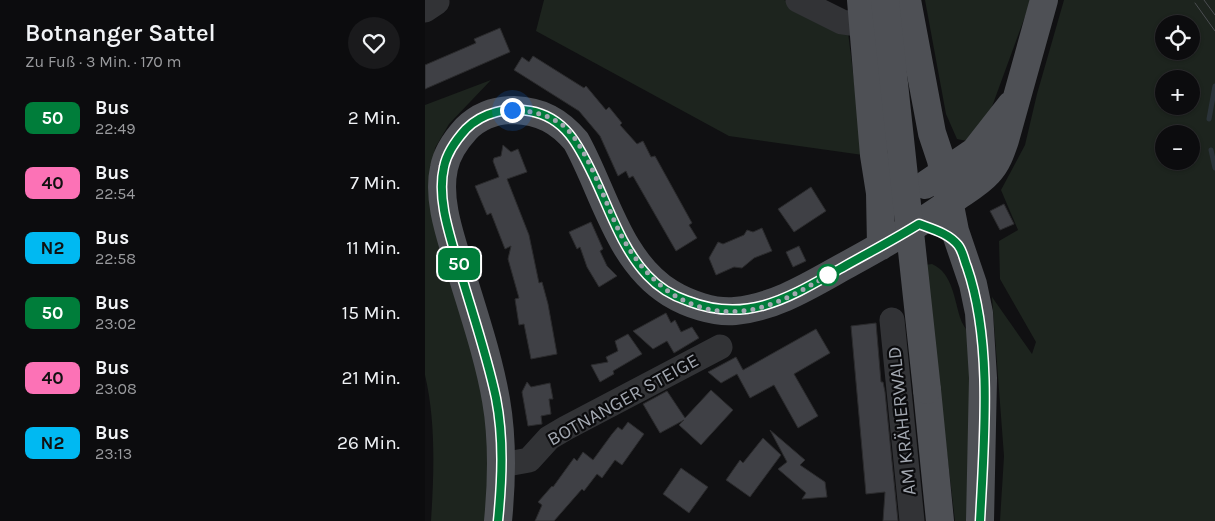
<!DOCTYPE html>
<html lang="de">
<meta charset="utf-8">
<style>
body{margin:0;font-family:Karla,sans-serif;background:#1a1a1c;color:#f1f3f6;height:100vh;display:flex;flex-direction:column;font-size:19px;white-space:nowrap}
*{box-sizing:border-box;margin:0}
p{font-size:16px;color:#9a9b9e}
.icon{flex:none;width:28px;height:28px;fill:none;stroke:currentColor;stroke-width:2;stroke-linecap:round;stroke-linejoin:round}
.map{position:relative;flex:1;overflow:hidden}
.side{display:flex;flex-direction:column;background:#0c0c0e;width:425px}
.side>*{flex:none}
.badge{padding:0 10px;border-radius:8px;font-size:18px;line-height:32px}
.controls{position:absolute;left:730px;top:15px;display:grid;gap:10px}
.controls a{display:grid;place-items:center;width:45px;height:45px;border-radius:50%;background:#0c0c0e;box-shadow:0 1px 4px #0004,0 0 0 1px #2c2c2e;font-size:25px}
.you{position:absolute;width:25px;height:25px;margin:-12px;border:4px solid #fff;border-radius:50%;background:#1a73e8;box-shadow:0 0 0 8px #1a73e833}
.map>.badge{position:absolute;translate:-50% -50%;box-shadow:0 0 0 2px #fff}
.round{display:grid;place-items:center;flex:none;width:52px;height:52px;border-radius:26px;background:#1a1a1c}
.summary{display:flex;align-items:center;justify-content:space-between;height:85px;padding:0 25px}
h1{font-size:24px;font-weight:600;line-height:38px}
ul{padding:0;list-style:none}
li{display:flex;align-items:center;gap:15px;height:65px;padding:0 25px}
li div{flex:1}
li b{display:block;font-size:19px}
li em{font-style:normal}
li .badge{min-width:55px;font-weight:700;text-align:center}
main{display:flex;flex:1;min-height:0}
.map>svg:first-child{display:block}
.green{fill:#1d241e;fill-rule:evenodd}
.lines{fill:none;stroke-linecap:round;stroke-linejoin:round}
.stream{stroke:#2b3339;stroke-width:5}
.building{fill:#3f4045;stroke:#2b2b2d}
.minor{stroke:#323336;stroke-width:25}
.major{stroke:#4e5055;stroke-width:28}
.tram{stroke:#4b4d51;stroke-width:1}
.major-bridge{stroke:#4e5055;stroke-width:28}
.line-casing{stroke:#fff;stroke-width:11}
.line{stroke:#007d3a;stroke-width:8}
.walk{stroke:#a3a8b1;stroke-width:5;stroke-dasharray:0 9}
.stop-dot{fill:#fff;stroke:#007d3a;stroke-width:2.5}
.labels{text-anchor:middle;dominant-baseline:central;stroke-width:4.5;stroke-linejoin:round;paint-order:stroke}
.street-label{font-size:19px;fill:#a3a8b1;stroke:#0b0b0d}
</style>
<main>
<section class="side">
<div class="summary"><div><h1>Botnanger Sattel</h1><p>Zu Fuß · 3 Min. · 170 m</p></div><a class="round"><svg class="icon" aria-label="heart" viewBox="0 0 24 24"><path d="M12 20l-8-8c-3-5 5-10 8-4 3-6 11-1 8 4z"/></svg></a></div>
<ul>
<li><span class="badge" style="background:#007d3a;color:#fff">50</span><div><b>Bus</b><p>22:49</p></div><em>2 Min.</em></li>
<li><span class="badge" style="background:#fc72b6;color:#111">40</span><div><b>Bus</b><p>22:54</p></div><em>7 Min.</em></li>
<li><span class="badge" style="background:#00b9f2;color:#111">N2</span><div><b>Bus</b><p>22:58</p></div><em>11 Min.</em></li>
<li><span class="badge" style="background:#007d3a;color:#fff">50</span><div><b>Bus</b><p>23:02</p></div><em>15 Min.</em></li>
<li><span class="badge" style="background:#fc72b6;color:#111">40</span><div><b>Bus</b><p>23:08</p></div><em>21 Min.</em></li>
<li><span class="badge" style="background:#00b9f2;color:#111">N2</span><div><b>Bus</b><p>23:13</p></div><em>26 Min.</em></li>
</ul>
</section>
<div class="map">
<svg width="790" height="521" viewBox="0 0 790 521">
<rect width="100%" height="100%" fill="#101012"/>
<path class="green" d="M119 0H359L423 32 438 155 304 136 111 31Z
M500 0H606L561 123 542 141 532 139 521 114Z
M639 0H790V521H575L579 456 567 297 607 354 611 342 575 279 574 241 593 230 576 190 600 145 612 94ZM739 24H766V51H739ZM739 79H766V106H739ZM739 134H766V161H739Z
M66 80 24 124 10 148 5 204 65 415 62 521H6C9 473 11 422 0 375V105Z
M507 264C528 273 529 300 536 320 538 326 543 331 546 337V521H530L500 265Z"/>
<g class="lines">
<path class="stream" d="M784 119 790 86
M786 150 790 168"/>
</g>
<path class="building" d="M75 28 85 52 0 89V65L51 43 49 39Z
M108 56 159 88 161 86 181 110 184 107 197 123 195 125 212 144 218 141 226 157 230 156 267 223 264 225 272 238 251 251 208 176 204 178 201 171 193 176 175 136 154 111 89 70 97 57 104 62Z
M78 145 86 152 93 149 102 172 82 179 104 235 114 283 117 282 123 304 132 354 106 359 99 324 94 325 90 299 94 298 83 259 86 246 80 249 66 213 62 215 50 186 74 177 68 161 69 158 76 156Z
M386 187 401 211 369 232 353 209Z
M579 204 589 224 575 230 565 211Z
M166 222 178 249 175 251 182 266 192 276 174 287 162 267 155 247 152 249 144 232Z
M337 228 347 251 329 258 317 268 309 267 291 275 284 258 293 242 298 244 319 235 322 230 328 232Z
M374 246 381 261 368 267 361 252Z
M241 313 246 323 250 320 256 332 267 327 274 338 249 353 242 341 228 349 208 331Z
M451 323 456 382H458L460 392 473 521H458L460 492 441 494 426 326Z
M391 329 405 353 369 374 393 416 373 428 349 385 325 398 312 374 296 383 283 372 311 357 318 370Z
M203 334 217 354 188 371 189 374 175 382 166 365 183 362 181 357 193 351 190 341Z
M102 382 106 387 125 383 128 399H124L126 414 116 416 117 424 103 426 97 392Z
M286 390 308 410 276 445 254 425 259 420 235 433 218 404 242 391 260 418Z
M203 422 219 434 197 465 190 460 177 478 172 474 159 491 157 489 129 521H110L117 505 113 502 127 486 128 487 149 458 152 461 158 452 168 460 187 434 193 427 197 430Z
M345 430 380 460 375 465 400 482 402 497 377 499 381 493 353 469 362 462Z
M338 438 356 455 325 497 301 480 315 460 318 463Z
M256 468 283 487 264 513 238 494Z"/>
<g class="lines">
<path class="minor" d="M373 0 417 22 438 25
M0 10 12 2 11 0
M467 320 487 521
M77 465 104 460 124 438 141 428 295 347"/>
<path class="major" d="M436 0 449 155 455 193 456 246
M482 0 507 133 516 160 530 231 548 284 554 313 558 378 555 521
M500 185 550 151 586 105
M502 390 515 521
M73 521C77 480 78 440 71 400 63 354 47 309 34 265 25 235 12 199 19 168 22 152 31 140 41 129 54 116 71 110 89 110 116 111 134 121 151 141 179 191 193 261 245 293 263 304 289 313 310 311 353 307 390 282 427 262 465 241 502 220 536 194 545 188 556 181 563 173 572 164 576 152 580 140L619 0"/>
<path class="tram" d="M779 0 790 15
M770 3 790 31"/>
<path class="major-bridge" d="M460 0 502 390"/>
</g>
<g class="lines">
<g class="line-casing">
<path id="line" d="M73 521C77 480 79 439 71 398 62 356 48 315 36 274 27 241 11 201 19 167 22 152 31 140 41 129 58 112 83 107 105 111 140 117 154 146 168 175 184 208 196 247 222 275 233 287 248 296 263 301 325 325 368 295 420 266 445 252 470 239 494 224 507 229 523 233 533 245 538 251 539 260 542 267 568 342 559 442 555 521"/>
</g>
<use href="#line" class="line"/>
<path class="walk" d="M87 110C106 111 124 114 140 127 160 145 178 195 189 220 214 278 263 323 330 309 357 303 382 287 406 274L403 275"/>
</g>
<circle class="stop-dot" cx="403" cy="275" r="10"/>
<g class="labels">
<g class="street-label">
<text transform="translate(198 400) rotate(-29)">BOTNANGER STEIGE</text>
<text transform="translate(477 421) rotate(-96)">AM KRÄHERWALD</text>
</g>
</g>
</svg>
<div class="controls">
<a><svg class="icon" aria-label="locate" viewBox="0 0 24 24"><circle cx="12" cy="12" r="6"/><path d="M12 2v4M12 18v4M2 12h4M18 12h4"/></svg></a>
<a>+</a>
<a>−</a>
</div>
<div class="you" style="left:87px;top:110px"></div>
<b class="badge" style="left:34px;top:264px;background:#007d3a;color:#fff">50</b>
</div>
</main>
